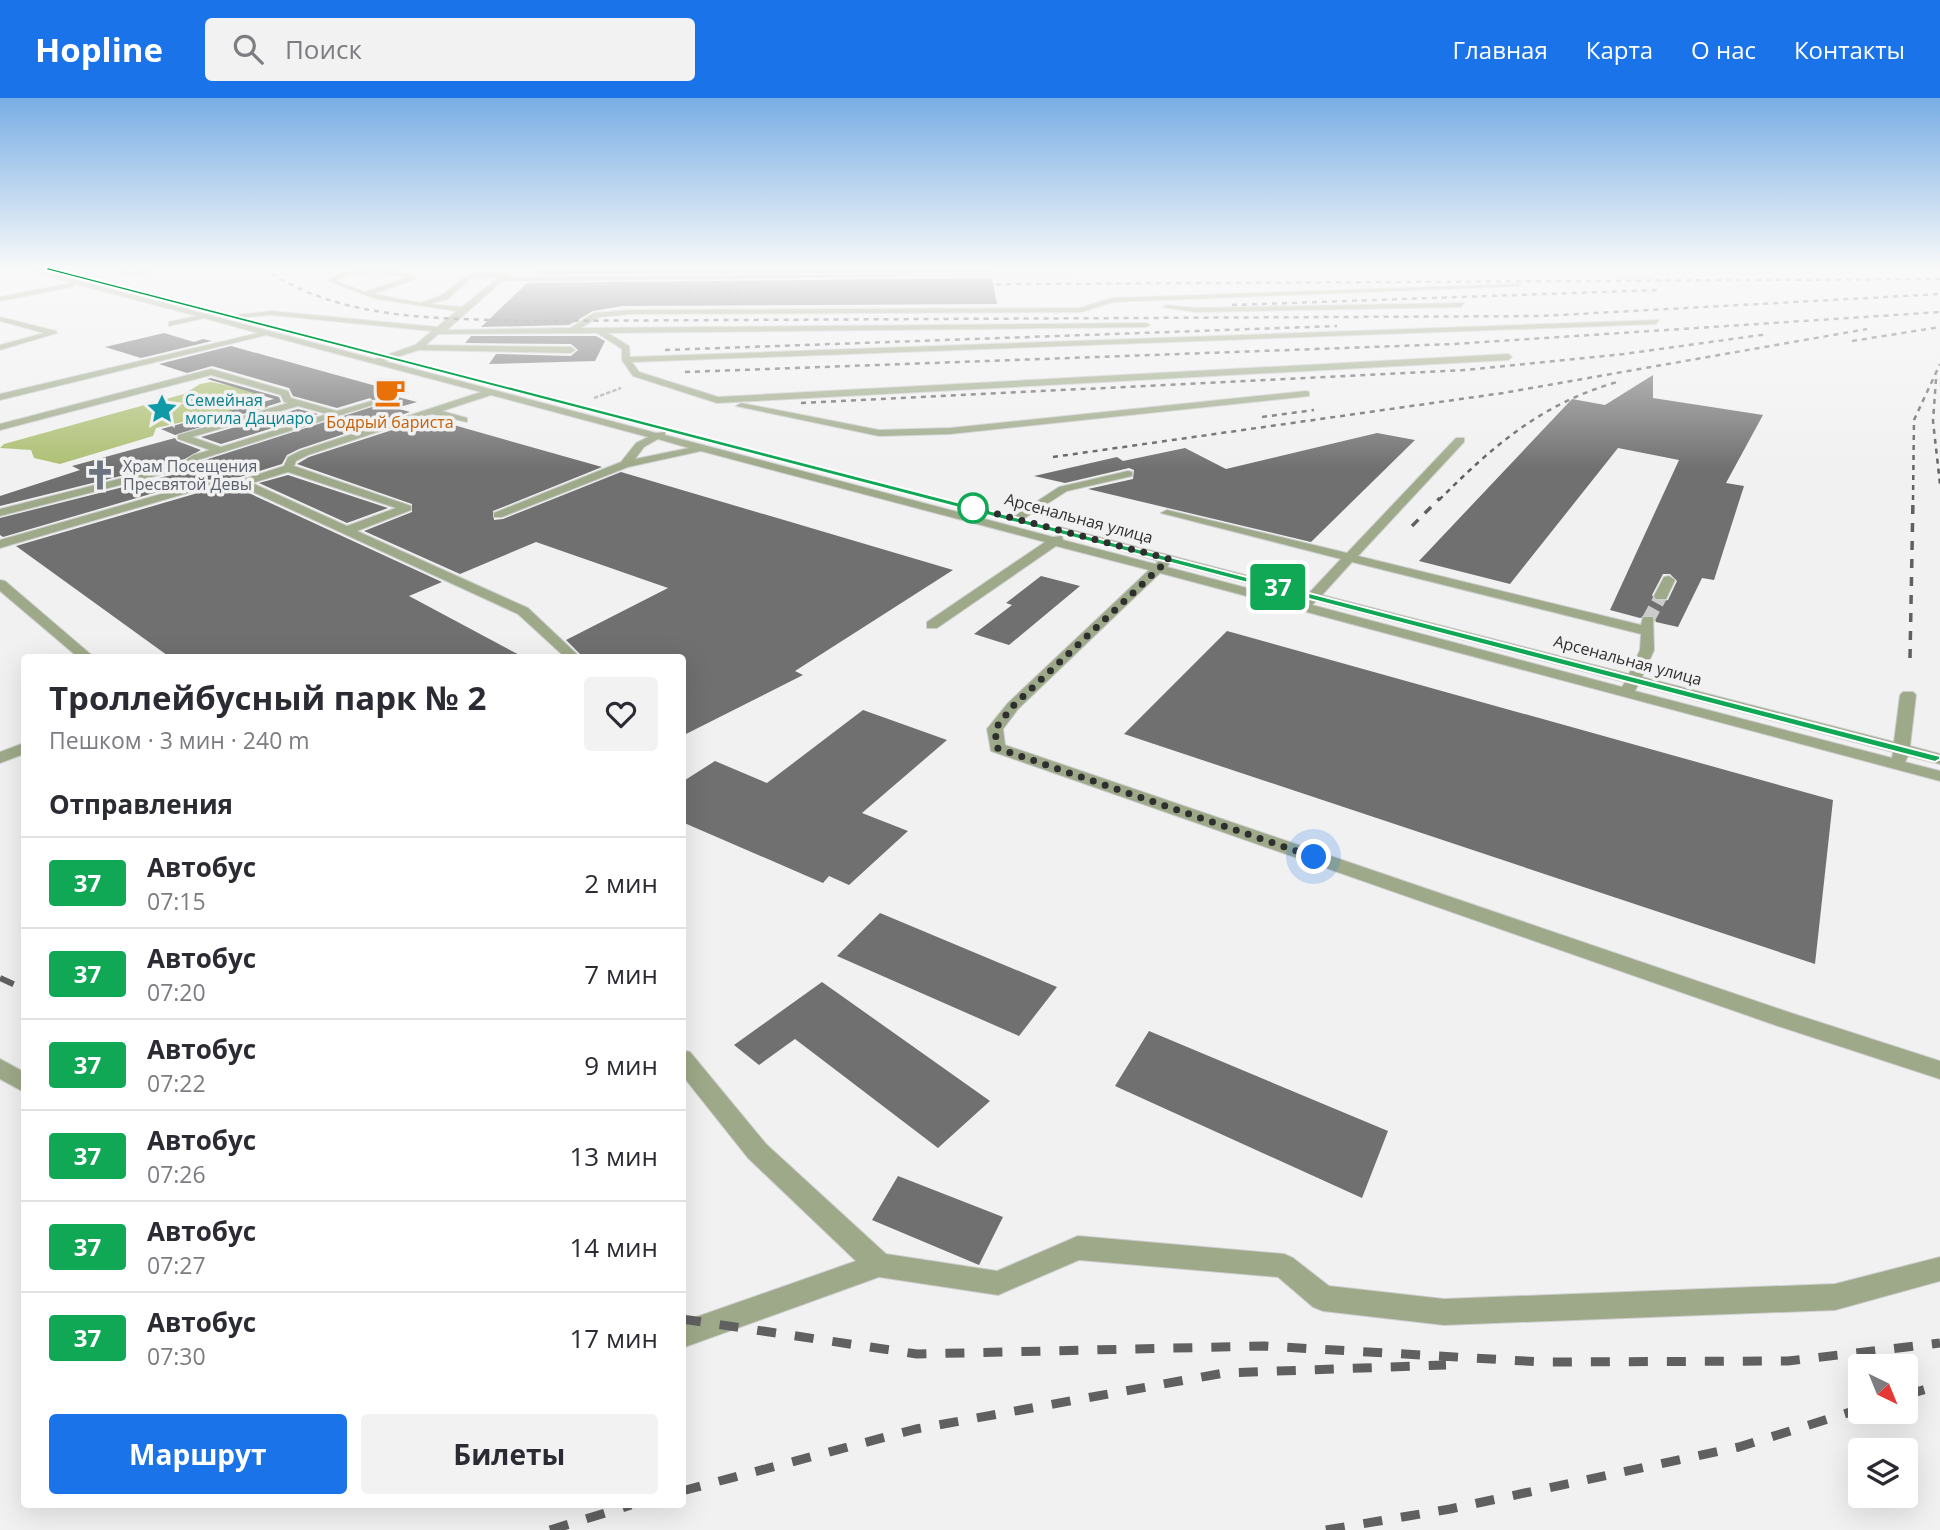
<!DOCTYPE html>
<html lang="ru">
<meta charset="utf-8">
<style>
body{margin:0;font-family:"Open Sans",sans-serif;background:#f2f2f3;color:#2b2b33;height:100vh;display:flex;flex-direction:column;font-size:26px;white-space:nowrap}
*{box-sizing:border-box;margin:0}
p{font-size:23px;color:#7c7c81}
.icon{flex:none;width:38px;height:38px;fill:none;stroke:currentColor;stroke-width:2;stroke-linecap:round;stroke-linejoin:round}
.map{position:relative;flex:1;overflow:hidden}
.side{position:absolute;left:21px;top:556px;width:665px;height:854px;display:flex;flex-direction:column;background:#fff;border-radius:7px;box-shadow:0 7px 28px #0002}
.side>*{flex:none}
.badge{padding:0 14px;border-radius:5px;font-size:24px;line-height:46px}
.needle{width:46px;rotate:137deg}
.tools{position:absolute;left:1848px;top:1256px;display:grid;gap:14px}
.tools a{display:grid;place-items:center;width:70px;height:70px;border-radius:7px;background:#fff;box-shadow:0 7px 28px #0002;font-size:35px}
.you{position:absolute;width:35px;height:35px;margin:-18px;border:5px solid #fff;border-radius:50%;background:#1a73e8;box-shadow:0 0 0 10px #1a73e833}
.map>.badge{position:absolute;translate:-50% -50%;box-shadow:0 0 0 4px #fff}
h2{padding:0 28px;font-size:26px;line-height:63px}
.round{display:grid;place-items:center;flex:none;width:74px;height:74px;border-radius:7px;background:#f2f2f3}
.headline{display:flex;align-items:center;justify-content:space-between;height:119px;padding:0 28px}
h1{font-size:33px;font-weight:700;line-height:52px}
.button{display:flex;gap:14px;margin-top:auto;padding:14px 28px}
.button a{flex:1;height:80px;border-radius:7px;background:#1a73e8;color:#fff;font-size:28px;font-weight:700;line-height:80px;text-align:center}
.button a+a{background:#f2f2f3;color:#2b2b33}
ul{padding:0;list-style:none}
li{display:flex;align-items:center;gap:21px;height:91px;padding:0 28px;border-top:2px solid #e1e1e2}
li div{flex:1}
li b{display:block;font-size:26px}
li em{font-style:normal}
li .badge{min-width:77px;font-weight:700;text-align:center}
header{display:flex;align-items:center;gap:42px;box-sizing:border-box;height:98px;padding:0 35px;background:#1a73e8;color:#fff}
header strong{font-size:33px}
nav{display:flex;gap:38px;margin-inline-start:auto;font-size:24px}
.search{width:490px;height:63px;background:#f2f2f3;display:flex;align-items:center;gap:18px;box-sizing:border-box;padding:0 24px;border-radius:7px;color:#7c7c81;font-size:26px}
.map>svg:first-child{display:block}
.forest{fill:#adbf72}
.building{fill:#707071;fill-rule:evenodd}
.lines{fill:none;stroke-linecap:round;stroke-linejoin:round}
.minor-tunnel{stroke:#cacacb;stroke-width:13;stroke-dasharray:13 6;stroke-linecap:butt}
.minor-casing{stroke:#cececf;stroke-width:2}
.path{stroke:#a9a9a9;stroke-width:2.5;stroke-dasharray:4.5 2;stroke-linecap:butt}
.minor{fill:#9ea989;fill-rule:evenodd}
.rail-far3{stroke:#606060;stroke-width:2.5;stroke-dasharray:5 5;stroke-linecap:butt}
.rail-far2{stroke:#606060;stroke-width:3.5;stroke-dasharray:9 9;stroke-linecap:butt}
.rail-far1{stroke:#606060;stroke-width:6;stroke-dasharray:15 15;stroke-linecap:butt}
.rail{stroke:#606060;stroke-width:9;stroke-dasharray:19 19;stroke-linecap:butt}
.line{fill:#10a855;stroke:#fff;stroke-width:2}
.walk{stroke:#2f2f2f;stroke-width:7;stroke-dasharray:0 12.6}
.stop-dot{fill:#fff;stroke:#10a855;stroke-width:3.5}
.labels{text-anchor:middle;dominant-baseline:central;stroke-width:7;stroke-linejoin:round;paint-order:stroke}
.far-culture-label{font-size:16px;fill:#0d838f;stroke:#f1f1f2;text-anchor:start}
.far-food-label{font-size:16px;fill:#c56008;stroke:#f1f1f2}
.far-worship-label{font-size:16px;fill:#5b616d;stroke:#f1f1f2;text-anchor:start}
.far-street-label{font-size:16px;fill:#2f2f2f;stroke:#f1f1f2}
</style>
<header>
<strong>Hopline</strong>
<div class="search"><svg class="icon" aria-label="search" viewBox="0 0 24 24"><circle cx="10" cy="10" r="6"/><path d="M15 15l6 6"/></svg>Поиск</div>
<nav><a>Главная</a><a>Карта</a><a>О нас</a><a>Контакты</a></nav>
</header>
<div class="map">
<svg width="1940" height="1432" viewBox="0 0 1940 1432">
<rect width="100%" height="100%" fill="#f1f1f2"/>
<path class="forest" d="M211 284 250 292 259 297 256 303 269 309 245 316 236 312 212 324 187 323 156 330 153 338 60 366 34 360 31 352 0 350 4 346 184 296 200 286Z"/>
<path class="building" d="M545 170H990V174L536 176Z
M992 180 997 206 622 208 593 213 569 227 481 229 527 185Z
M164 235 194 244 203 241 212 243 141 260 105 249Z
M471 238H596L605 243 595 263 489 266 496 256 571 258 578 252 571 246 465 245Z
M231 248 398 294 390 297 417 304 396 310 410 314 299 351 287 357 282 366 240 379 195 383 3 439 0 437V420L191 372 202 363 378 307 370 300 337 310 293 298 289 290 212 268 187 275 159 266Z
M1653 277V300L1763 317 1726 385 1744 388 1714 482 1702 480 1678 529 1656 524 1653 516 1640 520 1610 512 1679 362 1618 350 1510 486 1419 463 1572 301 1605 307ZM1663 476H1670L1677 483 1668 502 1656 504 1652 497Z
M211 280 279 299 281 304 175 337 161 331 274 301 207 281Z
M298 311 318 316 221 346 201 339Z
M429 320 602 369 493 413 494 422 503 421 621 374 953 472 795 573 803 577 682 638V560H584L566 542 668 490 536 444 460 476 364 433 412 414V406L297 366 309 359Z
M1377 335 1415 342 1311 444 1088 391 1133 381 1134 372 1129 370 1065 385 1034 378 1117 359 1123 363 1185 350 1226 371Z
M175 340 177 343 201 352 181 363 0 408V398L80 372 72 368Z
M288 377 388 410 347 425 259 385Z
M240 391 442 484 409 498 525 560H171L16 448 201 394Z
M1041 478 1080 488 1009 547 974 536 1012 507 1006 505Z
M1227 533 1833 702 1815 866 1124 636Z
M863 612 947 642 862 715 908 733 849 787 829 778 823 785 682 724V684L715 663 767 685Z
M880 815 1057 889 1019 938 837 858Z
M822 884 990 1003 938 1050 795 941 759 967 734 947Z
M1149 933 1388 1033 1362 1100 1115 988Z
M898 1078 1003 1119 979 1167 872 1122Z"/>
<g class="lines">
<path class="minor-tunnel" d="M1648 522 1661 498"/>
<g class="minor-casing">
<path id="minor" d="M20 170H32L375 261 415 247 432 233 271 217 232 220 228 218 271 213 437 229 457 213 377 201 328 183C349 165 384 170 409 175L415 181 373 196 421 205 442 197 467 177 508 173 511 175 508 179 1072 176 502 183 447 232 570 230 594 215 630 212 1080 210 1112 200 1518 186 1522 188 1113 204 1081 214 630 216 599 219 581 230 1146 225 1150 227 1146 229 608 235 629 248 630 259 1659 222 1656 226 632 264 639 274 718 299 1508 256 1512 259 1508 262 717 305 633 278 622 262V251L597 235 438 236 426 247 571 249 575 252 571 255 419 252 384 263 656 335 665 334V337L1053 439 1062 438 1063 442 1155 466 1159 463 1054 433 1060 429 1310 494 1341 461 1161 415 1167 412 1347 455 1456 340H1464V344L1358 458 1641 527 1643 519H1653L1654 552 1642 579 1894 644 1900 597 1903 594H1913L1916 597 1910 648 1940 656V666L1908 658 1905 664 1940 673V683L1160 475 1018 611 1003 631 1005 647 1791 915 1940 963V981L1775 927 991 653 987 631 1008 605 1149 472 1056 448 937 530H927V524L1045 444 701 353 628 369 502 419H494V415L621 364 636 345 648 339 491 297 442 313 467 320V324L432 316 308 357 296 363 294 368 411 408V412L357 433 528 510 581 560H566L518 516 240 388 201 391 0 450V442L196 386 241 382 284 368 288 359 300 353 481 294 266 237 0 302V296L258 235 204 220 169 228V224L197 218 75 186 72 189 0 203V199L71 185ZM378 175 408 179 365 194 336 183 349 177ZM500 178 462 209 429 206 448 201 471 180ZM658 341 689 350 635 361 644 349ZM288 374 396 410 347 428 252 385ZM1352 464 1641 536 1640 552 1629 576 1322 497ZM1170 465 1304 500 1301 504 1167 469ZM1316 503 1625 584 1622 589 1312 507ZM1638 587 1893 654 1892 660 1635 593Z
M106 170 131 174 174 170 131 178Z
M1342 170H1348V172L1345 174Z
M1464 205 1461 209 1195 214 1163 209 1167 207 1195 210Z
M0 219 56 233 57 235 0 252V247L44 235 0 223Z
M211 271 288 293 291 300 337 313 371 303 376 306 201 361 190 369 0 418V411L182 365 193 357 210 352 178 341V337L288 305 284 304 281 297 211 277 0 332V326ZM298 308 327 316 221 349 192 339Z
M1306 293 1309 294V298L950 336 879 338 736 308 741 305 879 332 950 330Z
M1128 373 1132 374V378L1067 393 1020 423 1010 421 1059 389Z
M1669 478 1675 482 1666 501H1656L1654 498 1664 479Z
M0 482 5 483 95 560H79L0 493Z
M24 645V656L0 665V654Z
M682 952 690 954 766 1046 886 1156 997 1173 1078 1138 1284 1156 1293 1160 1329 1188 1444 1201 1835 1186 1940 1159V1183L1835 1212 1444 1227 1323 1213 1313 1209 1278 1179 1079 1162 998 1197 879 1179 682 1250V1224L856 1163 748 1060 682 977Z
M0 961 24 974V994L0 981Z"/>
</g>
<path class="path" d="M389 300 408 294
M594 300 621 290"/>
<use href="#minor" class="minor"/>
<path class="rail-far3" d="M263 170C339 223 438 220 527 223L1541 218 1940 196
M1590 171 1658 170
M646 193 1024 186 1940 181
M1232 207 1659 192
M1852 243 1940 229
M665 252 1337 228
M685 274 1453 246 1940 214
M1936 281 1933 323 1940 386
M801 305 1466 272 1624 256 1768 236
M1262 319 1314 312
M1053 359 1503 295 1867 231
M1439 402C1494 347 1541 306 1617 284
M1913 402 1914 322 1940 266"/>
<path class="rail-far2" d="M1412 428 1440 400
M1910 560 1913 400"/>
<path class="rail-far1" d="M0 880 24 891"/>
<path class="rail" d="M682 1221 917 1256 1264 1248 1543 1264 1788 1263 1940 1245
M1906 1297 1940 1287
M682 1393 916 1331 1224 1275 1446 1267
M550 1432 631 1407
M1326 1432 1450 1411 1739 1349 1860 1311"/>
</g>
<linearGradient id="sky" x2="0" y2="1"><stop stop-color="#79aee5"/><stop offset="0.46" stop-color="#f9f9f9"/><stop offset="1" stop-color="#f9f9f9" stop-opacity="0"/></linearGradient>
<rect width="1940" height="371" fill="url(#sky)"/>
<path class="line" d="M47 169 1940 658V661L1935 664 46 172Z"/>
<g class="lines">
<path class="walk" d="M973 410 967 408 1169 461 1013 608 995 631 997 650 1314 759"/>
</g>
<defs>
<g id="cafe-bare" transform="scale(2.415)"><path d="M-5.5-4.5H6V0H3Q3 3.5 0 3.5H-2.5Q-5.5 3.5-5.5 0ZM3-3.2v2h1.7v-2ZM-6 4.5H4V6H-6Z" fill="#e8710a" stroke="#f1f1f2" stroke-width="2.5" paint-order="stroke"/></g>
<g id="sight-bare" transform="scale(2.415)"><path d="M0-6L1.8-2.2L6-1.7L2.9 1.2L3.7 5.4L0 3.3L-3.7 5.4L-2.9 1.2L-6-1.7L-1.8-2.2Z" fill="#0f9aa8" stroke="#f1f1f2" stroke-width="2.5" paint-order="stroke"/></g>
<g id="church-bare" transform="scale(2.415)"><path d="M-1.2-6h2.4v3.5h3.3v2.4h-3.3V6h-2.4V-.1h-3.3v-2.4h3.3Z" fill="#6b7280" stroke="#f1f1f2" stroke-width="2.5" paint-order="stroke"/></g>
</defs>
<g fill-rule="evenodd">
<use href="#cafe-bare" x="390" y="294"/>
<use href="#sight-bare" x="162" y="311"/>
<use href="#church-bare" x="100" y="377"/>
</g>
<circle class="stop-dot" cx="973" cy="410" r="14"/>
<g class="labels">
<g class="far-culture-label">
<text x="185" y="302">Семейная<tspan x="185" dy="18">могила Дациаро</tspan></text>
</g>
<g class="far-food-label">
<text x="390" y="324">Бодрый бариста</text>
</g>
<g class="far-worship-label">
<text x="123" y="368">Храм Посещения<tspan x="123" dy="18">Пресвятой Девы</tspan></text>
</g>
<g class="far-street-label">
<text transform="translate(1079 420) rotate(15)">Арсенальная улица</text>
<text transform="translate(1628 562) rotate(15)">Арсенальная улица</text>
</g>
</g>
</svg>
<div class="tools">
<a><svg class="needle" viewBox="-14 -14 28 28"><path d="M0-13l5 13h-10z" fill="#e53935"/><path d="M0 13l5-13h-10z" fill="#7c7c81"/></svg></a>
<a><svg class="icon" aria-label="layers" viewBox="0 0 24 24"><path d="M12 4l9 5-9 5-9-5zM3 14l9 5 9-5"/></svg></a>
</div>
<div class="you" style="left:1314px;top:759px"></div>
<b class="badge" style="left:1278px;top:489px;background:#10a855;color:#fff">37</b>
<section class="side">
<div class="headline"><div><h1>Троллейбусный парк № 2</h1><p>Пешком · 3 мин · 240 m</p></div><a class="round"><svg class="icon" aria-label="heart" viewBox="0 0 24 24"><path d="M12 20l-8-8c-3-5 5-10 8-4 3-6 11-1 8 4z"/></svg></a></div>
<h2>Отправления</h2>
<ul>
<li><span class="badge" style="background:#10a855;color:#fff">37</span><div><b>Автобус</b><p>07:15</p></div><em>2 мин</em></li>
<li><span class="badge" style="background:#10a855;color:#fff">37</span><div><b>Автобус</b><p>07:20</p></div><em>7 мин</em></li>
<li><span class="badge" style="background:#10a855;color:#fff">37</span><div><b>Автобус</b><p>07:22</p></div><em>9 мин</em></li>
<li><span class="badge" style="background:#10a855;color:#fff">37</span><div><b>Автобус</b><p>07:26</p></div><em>13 мин</em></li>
<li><span class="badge" style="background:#10a855;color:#fff">37</span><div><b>Автобус</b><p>07:27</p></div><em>14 мин</em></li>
<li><span class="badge" style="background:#10a855;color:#fff">37</span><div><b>Автобус</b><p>07:30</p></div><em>17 мин</em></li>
</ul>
<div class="button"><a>Маршрут</a><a>Билеты</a></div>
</section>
</div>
